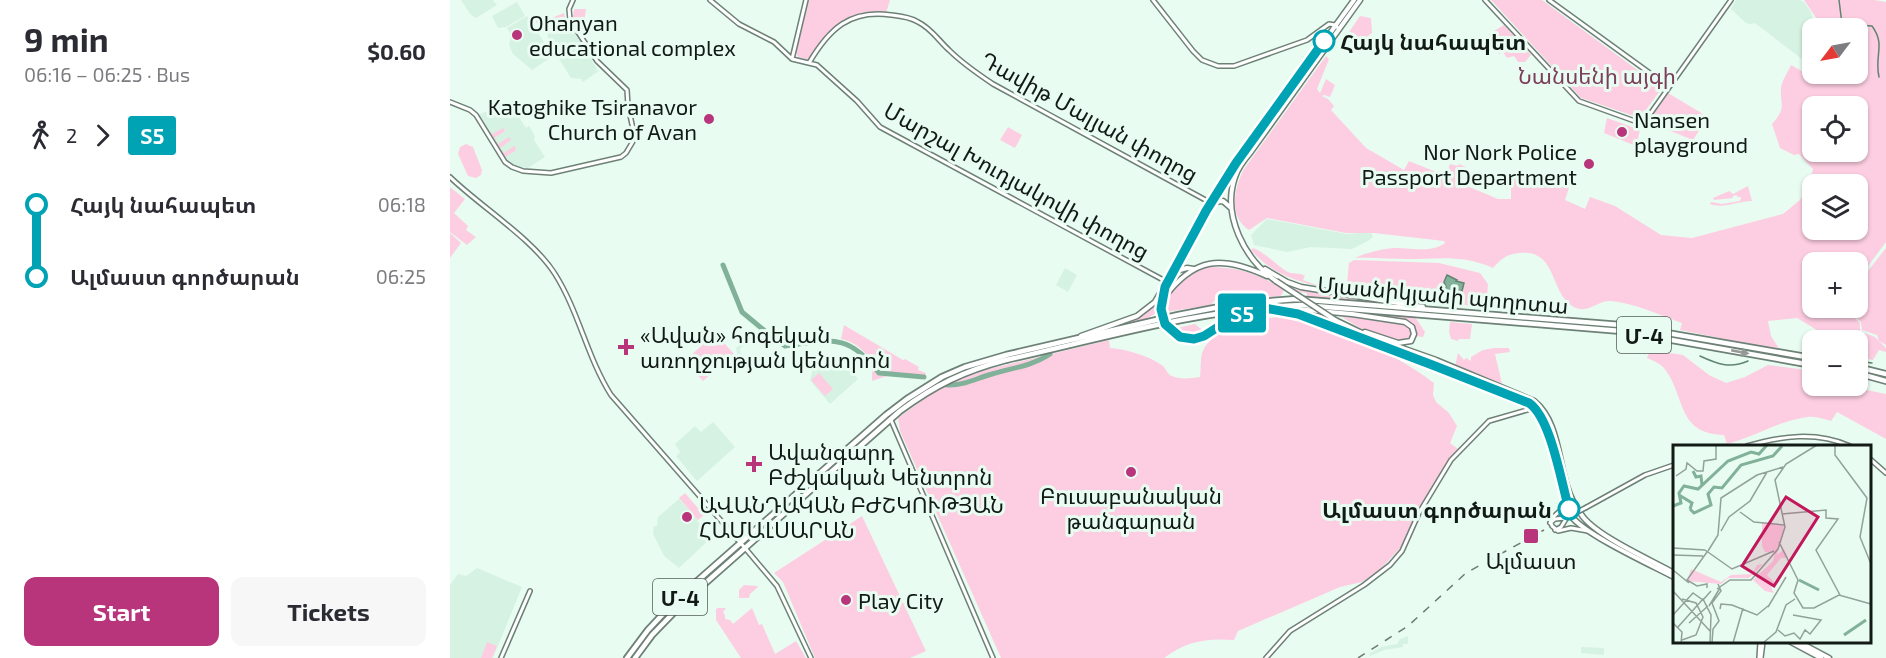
<!DOCTYPE html>
<meta charset="utf-8">
<style>
body{margin:0;font-family:"Exo 2","Noto Sans Armenian",sans-serif;background:#f7f7f7;color:#2b2b33;height:100vh;display:flex;flex-direction:column;font-size:22px;white-space:nowrap}
*{box-sizing:border-box;margin:0}
p{font-size:20px;color:#7c7c81}
.icon{flex:none;width:33px;height:33px;fill:none;stroke:currentColor;stroke-width:2;stroke-linecap:round;stroke-linejoin:round}
.map{position:relative;flex:1;overflow:hidden}
.panel{display:flex;flex-direction:column;background:#fff;width:450px}
.panel>*{flex:none}
.badge{padding:0 12px;border-radius:4px;font-size:21px;line-height:39px}
.needle{width:39px;rotate:238deg}
.tools{position:absolute;left:1352px;top:18px;display:grid;gap:12px}
.tools a{display:grid;place-items:center;width:66px;height:66px;border-radius:12px;background:#fff;box-shadow:0 2px 4px #0004;font-size:30px}
.map>.badge{position:absolute;translate:-50% -50%;box-shadow:0 0 0 3px #fff}
.legs{display:flex;align-items:center;gap:9px;height:66px;padding:0 24px;font-size:20px}
.legs p{margin-inline-start:auto}
.overview{display:flex;align-items:center;justify-content:space-between;height:102px;padding:0 24px}
h1{font-size:33px;font-weight:700;line-height:45px}
.cta{display:flex;gap:12px;margin-top:auto;padding:12px 24px}
.cta a{flex:1;height:69px;border-radius:12px;background:#b8357b;color:#fff;font-size:24px;font-weight:700;line-height:69px;text-align:center}
.cta a+a{background:#f7f7f7;color:#2b2b33}
ul{padding:0 24px;list-style:none}
li{display:flex;align-items:center;gap:21px;height:72px;font-size:22px}
li i{display:grid;place-items:center;width:9px;height:100%;margin:0 8px;background:currentColor}
li i::after{content:'';width:15px;height:15px;margin:-8px;border:4px solid;border-radius:50%;background:#fff}
li p{margin-inline-start:auto}
li:first-child i{background:linear-gradient(#0000 50%,currentColor 0)}
li:last-child i{background:linear-gradient(currentColor 50%,#0000 0)}
main{display:flex;flex:1;min-height:0}
.map>svg:first-child{display:block}
.built{fill:#d6f2e3}
.green{fill:#fdcee1;fill-rule:evenodd}
.water{fill:#82b199;stroke:#608472;stroke-width:1.5}
.lines{fill:none;stroke-linecap:round;stroke-linejoin:round}
.stream{stroke:#608472;stroke-width:1.5}
.river{stroke:#82b199;stroke-width:5}
.tertiary-casing{stroke:#6e8177;stroke-width:6}
.secondary-casing{stroke:#6e8177;stroke-width:6}
.primary-casing{stroke:#6e8177;stroke-width:7}
.trunk-casing{stroke:#6e8177;stroke-width:8}
.tertiary{stroke:#fff;stroke-width:3}
.secondary{stroke:#fff;stroke-width:3}
.primary{stroke:#fff;stroke-width:4}
.trunk{stroke:#fff;stroke-width:4.5}
.rail{stroke:#6d7b74;stroke-width:1.5;stroke-dasharray:8 8;stroke-linecap:butt}
.tertiary-bridge-casing{stroke:#6e8177;stroke-width:6;stroke-linecap:butt}
.primary-bridge-casing{stroke:#6e8177;stroke-width:7;stroke-linecap:butt}
.tertiary-bridge{stroke:#fff;stroke-width:3}
.primary-bridge{stroke:#fff;stroke-width:4}
.oneway{fill:#949896}
.line-1-casing{stroke:#fff;stroke-width:14}
.line-1{stroke:#00a3b4;stroke-width:9}
.poi-dot{fill:#b8357b;stroke:#e8fcf1;stroke-width:2}
.stop-1-dot{fill:#fff;stroke:#00a3b4;stroke-width:3}
.labels{text-anchor:middle;dominant-baseline:central;stroke-width:6;stroke-linejoin:round;paint-order:stroke}
.shield{fill:#e8fcf1;stroke:#525e58;stroke-width:1.5}
.shield-label{font-size:21px;font-weight:bold;fill:#121a16}
.poi-label{font-size:22px;fill:#121a16;stroke:#e8fcf1;text-anchor:start}
.stop-label{font-size:22px;font-weight:bold;fill:#121a16;stroke:#e8fcf1;text-anchor:start}
.park-label{font-size:22px;fill:#7c3f5b;stroke:#e8fcf1}
.street-label{font-size:22px;fill:#121a16;stroke:#e8fcf1}
.inset-river{fill:none;stroke:#82b199;stroke-width:3}
.inset-road{fill:none;stroke:#92a299;stroke-width:1.5}
.view{fill:#c2185b;fill-opacity:0.15;stroke:#c2185b;stroke-width:3}
.inset-edge{fill:none;stroke:#121a16;stroke-width:3}
</style>
<main>
<section class="panel">
<div class="overview"><div><h1>9 min</h1><p>06:16 – 06:25 · Bus</p></div><b>$0.60</b></div>
<div class="legs"><svg class="icon" aria-label="walk" viewBox="0 0 24 24"><circle cx="13" cy="4" r="2"/><path d="M13 8l-2 6 4 7M11 14l-3 7M7 12l3-4h3l4 4"/></svg>2<svg class="icon" aria-label="forward" viewBox="0 0 24 24"><path d="M9 5l7 7-7 7"/></svg><b class="badge" style="background:#00a3b4;color:#fff">Տ5</b></div>
<ul>
<li><i style="color:#00a3b4"></i><b>Հայկ նահապետ</b><p>06:18</p></li>
<li><i style="color:#00a3b4"></i><b>Ալմաստ գործարան</b><p>06:25</p></li>
</ul>
<div class="cta"><a>Start</a><a>Tickets</a></div>
</section>
<div class="map">
<svg width="1436" height="658" viewBox="0 0 1436 658">
<rect width="100%" height="100%" fill="#e8fcf1"/>
<path class="built" d="M11 0H43L47 5 26 18 20 14Z
M1286 0H1350L1354 2 1361 12 1363 20 1361 21 1364 28H1362L1361 66 1305 23 1301 24 1296 23 1281 9Z
M67 2 75 16 56 27 48 28 42 16Z
M77 16 103 56 82 70 63 54 59 45 61 35 57 28Z
M117 19 147 69 145 71 148 70 149 71 133 82 131 79 121 78 99 43 97 32Z
M59 102 76 128 79 126 85 136 84 140 95 157 78 168 60 166 28 115Z
M817 219 897 234 921 232 923 237 918 241 902 249 861 247 837 252 804 245 801 235Z
M615 268 627 275 618 292 606 285Z
M301 334 307 341 305 343 300 339 290 349 291 355 298 364H305V367H297L288 357 286 348Z
M375 357H391L408 379 380 404 360 380 363 368Z
M263 422 285 447 247 481 226 456 230 452 225 444 245 426 251 432Z
M229 499 248 520 247 521 261 538 229 568 214 556 203 534 204 526H207L208 517Z
M27 568 72 587 43 658H0V585L8 574 16 576Z
M958 636V644H953V647L934 650 920 656 919 654 931 647 947 644 950 639Z
M1131 647 1154 648V655L1131 653Z"/>
<path class="green" d="M359 0H440L436 13C393 10 381 26 359 60L348 57 346 53Z
M1041 0H1092L1212 88 1190 118 1131 98Z
M1354 0H1424L1436 2V242L1407 281V262H1362V308H1401L1403 316 1410 323V331L1425 337 1436 348V352L1429 350 1423 360 1407 357V340H1373L1375 335 1347 318 1318 321 1321 336 1330 350 1230 330 1232 323C1209 315 1185 303 1161 301 1148 300 1140 313 1126 308 1099 297 1109 249 1070 253 1057 254 1052 258 1043 268 1013 254 988 259 956 259 939 259 922 257 905 258 914 253 933 249 943 248 961 247 980 254 995 243L994 241 924 233H896L817 218 799 230C778 217 784 188 794 169L876 56 879 59 867 89 870 93 876 79 885 85 880 97 874 95 872 96 878 99 884 106 881 110 916 148 954 170 959 161 996 176 1000 164 1008 166 1009 164 1016 167 1010 183 1048 199H1061V178C1082 179 1099 180 1119 188L1115 200 1135 209 1140 197 1165 206 1211 235 1242 238 1333 214 1350 200 1359 184 1363 169 1349 154 1344 155 1330 148 1322 124C1337 107 1330 106 1331 88 1332 80 1338 72 1341 65L1357 74 1362 68V74H1407V28H1373ZM1362 106H1407V152H1362ZM1407 184V230H1362V184Z
M124 9H136L134 23 130 29 122 22Z
M114 13 115 17 93 30 91 29 85 20 99 19Z
M910 16 921 18 922 33 914 39 902 43 899 32Z
M1054 25 1081 55 1075 62H1068L1064 56 1057 58 1053 52 1049 54 1039 34Z
M1218 93 1258 117 1243 140 1198 122Z
M1157 118 1190 130 1186 146 1154 133Z
M558 127 572 135 565 148 550 140Z
M53 128 55 131 44 138 48 144 59 137 61 140 50 148 54 153 64 146 66 148 65 151 55 157 38 129 42 134Z
M16 144 23 147 32 170 31 175 26 178 18 176 8 154 10 147Z
M1298 186 1302 201C1288 201 1273 209 1260 204L1261 202 1272 204 1290 201 1291 197H1287V195L1283 196V198L1264 200 1263 198 1279 191 1283 194Z
M0 187 15 199 4 213 18 226 16 230 26 237 17 245 0 232Z
M0 233 11 243 0 258Z
M803 248C816 253 825 264 836 271 843 275 849 272 855 276L853 280 869 286C843 281 819 271 801 250Z
M1436 248V345L1429 341 1427 335 1412 330 1411 322 1404 315 1403 308H1407V285Z
M904 260 989 263 1030 273 1038 284 1036 308 901 289 897 284 899 263Z
M759 267C787 267 811 274 834 290L831 296 779 301 778 299 784 296 782 293 768 296 761 305 716 312C717 286 736 273 759 267Z
M838 285 848 290 933 303 857 297 855 296H857V293L849 292Z
M706 303V313C688 326 662 328 641 334 665 327 688 321 706 303Z
M879 309 965 317 975 332 973 337 966 336 965 327 957 320Z
M846 311 870 312 903 331 902 332Z
M887 313 954 324 960 328 962 335 955 341C932 341 905 327 887 313Z
M831 317C887 331 937 347 984 383L983 395 986 402 999 413 1007 426 1000 443 1008 449 984 483 952 546 927 573 912 582 890 587 788 631 784 640C757 638 736 641 714 658H551L450 431 448 418 485 391 526 372 659 340 660 348C675 349 700 356 713 366 716 369 718 375 722 376 731 380 741 378 750 377 751 369 750 361 752 353 761 327 807 318 831 317Z
M768 321 769 326C752 336 740 343 723 329L745 324 752 330 759 329 760 323 765 324Z
M1000 322 1022 324 1020 339H1009L1008 341 1001 339 999 332Z
M394 325 453 360 455 359 469 367 468 370 476 373 475 378 440 375 422 381V373L425 367C417 353 407 342 391 339Z
M265 333 284 354 253 381 235 361Z
M1044 348H1059L1060 352 1045 354 1052 384 1005 366 1008 353 1014 360 1016 358 1021 361V357L1033 350Z
M1200 350 1233 355 1259 375 1276 383 1295 377 1318 365 1356 370 1362 376V386H1397L1436 394V439L1387 412 1381 421C1374 419 1365 416 1358 417 1330 420 1305 437 1277 444L1274 435C1225 434 1236 393 1213 367 1209 363 1202 360 1197 358Z
M369 373 383 389 375 396 361 380Z
M235 493 254 515 248 520 229 498Z
M412 516 476 651 460 658H365L333 582 324 573Z
M294 585 307 586 308 587 300 594 299 598H289V590Z
M268 608H276L273 612 275 615V619L280 620 283 624 302 608 309 625 312 624 325 654 346 641 356 658H291L266 620V609Z
M37 642 47 646 42 658H31Z"/>
<path class="water" d="M997 275 1007 280 1006 281 1014 283 1012 291 1003 290V295L1001 298 997 296 993 289 996 287 994 282Z"/>
<g class="lines">
<path class="stream" d="M1389 0 1392 24 1422 26C1436 45 1424 55 1429 77
M1250 356C1267 364 1280 369 1298 361
M1407 361 1422 363"/>
<path class="river" d="M273 265 292 312 327 341
M331 343 335 346C380 340 398 332 429 373L474 377
M497 385C513 386 527 378 542 374 562 368 582 366 600 354"/>
<g class="tertiary-casing">
<path id="tertiary" d="M260 0 289 24 324 42 342 59 367 65 407 101 430 127 717 282
M703 0 743 51 752 60 768 66H784L857 40 879 24 885 25 889 29
M1035 0 1129 101 1193 124 1281 0
M1099 0 1219 87
M342 59 356 0
M359 63C379 29 400 9 441 15 450 16 460 17 468 22 481 28 489 41 499 50 512 63 528 74 543 84L761 203
M0 102 20 110 26 115 55 162 62 167 73 171 101 173 171 157 176 153 185 138 178 106 177 90 147 61 120 20 119 9 123 0
M1297 446C1331 436 1366 431 1400 446
M1420 459 1436 473
M1114 497 1112 509 1100 520 1102 526 1108 531 1121 528 1138 531
M1137 507 1195 475 1224 465
M1100 523 1105 519 1116 518
M1105 530 1111 527 1116 519
M295 548 327 586 361 658
M51 658 80 591
M816 658 840 631 914 585 940 565 952 551 969 513 1001 460 1039 421 1084 408
M1309 658 1310 642
M1311 658 1313 642"/>
</g>
<g class="secondary-casing">
<path id="secondary" d="M0 177C31 207 83 239 105 274 129 312 137 357 161 395L295 548
M441 420 543 658"/>
</g>
<g class="primary-casing">
<path id="primary" d="M762 202 773 201 781 208
M815 269 837 282 851 287 973 307
M723 272 737 268 744 269
M826 281C794 259 772 215 785 177 788 168 794 160 800 153L910 0
M713 299C744 257 771 255 817 276
M817 308 858 317 985 366 1082 406C1106 428 1105 470 1116 500 1118 505 1119 512 1122 517 1136 535 1201 565 1224 577
M835 308 902 314 955 322 962 327 964 334 961 341 948 343 915 332
M885 320 918 336 986 360 1084 401C1108 420 1108 458 1117 486 1120 496 1125 506 1131 514 1144 535 1201 560 1224 573
M631 336 687 316 705 302 786 163 904 0
M744 339C761 336 781 318 798 311
M1341 642 1371 658
M1349 642 1379 658"/>
</g>
<g class="trunk-casing">
<path id="trunk" d="M1407 367 1436 374
M1407 373 1436 381
M177 658 198 630 228 598 436 415 457 399 492 377 515 367 556 355 728 315 785 304 846 299 1171 325 1362 358
M185 658 202 635 235 601 450 411C485 385 514 371 556 360 654 338 752 309 852 305L1171 331 1362 365"/>
</g>
<use href="#tertiary" class="tertiary"/>
<use href="#secondary" class="secondary"/>
<use href="#primary" class="primary"/>
<use href="#trunk" class="trunk"/>
<path class="rail" d="M908 658 958 626 1016 573 1094 530"/>
<g class="tertiary-bridge-casing">
<path id="tertiary-bridge" d="M1116 518 1137 507"/>
</g>
<g class="primary-bridge-casing">
<path id="primary-bridge" d="M826 281 885 320
M712 303C710 324 723 339 744 339"/>
</g>
<use href="#tertiary-bridge" class="tertiary-bridge"/>
<use href="#primary-bridge" class="primary-bridge"/>
</g>
<defs><path id="oneway-solid" d="M-6-.8H1V-3.2L6.5 0L1 3.2V.8H-6Z" transform="scale(1.5)"/></defs>
<use class="oneway" href="#oneway-solid" transform="translate(1290 352) rotate(11)"/>
<g class="lines">
<g class="line-1-casing">
<path id="line-1" d="M874 41 786 163 756 211 715 287 711 309 715 324 730 337 744 339 754 336 782 318 809 307 848 314 985 366 1079 403C1101 418 1111 482 1119 509"/>
</g>
<use href="#line-1" class="line-1"/>
</g>
<g class="poi-dot">
<circle cx="67" cy="35" r="6"/>
<circle cx="259" cy="119" r="6"/>
<circle cx="1172" cy="132" r="6"/>
<circle cx="1139" cy="164" r="6"/>
<path d="M173 338h6v6h6v6h-6v6h-6v-6h-6v-6h6z"/>
<path d="M301 455h6v6h6v6h-6v6h-6v-6h-6v-6h6z"/>
<circle cx="681" cy="472" r="6"/>
<circle cx="237" cy="517" r="6"/>
<rect x="1073" y="528" width="16" height="16" rx="3"/>
<circle cx="396" cy="600" r="6"/>
</g>
<g class="stop-1-dot">
<circle cx="874" cy="41" r="10"/>
<circle cx="1119" cy="509" r="10"/>
</g>
<g class="labels">
<g class="shield">
<rect x="1167" y="317" width="54" height="36" rx="4.5"/>
<rect x="203" y="579" width="54" height="36" rx="4.5"/>
</g>
<g class="shield-label">
<text x="1194" y="335">Մ-4</text>
<text x="230" y="597">Մ-4</text>
</g>
<g class="poi-label">
<text x="79" y="22">Ohanyan<tspan x="79" dy="25">educational complex</tspan></text>
<text x="247" y="106" text-anchor="end">Katoghike Tsiranavor<tspan x="247" dy="25">Church of Avan</tspan></text>
<text x="1184" y="119">Nansen<tspan x="1184" dy="25">playground</tspan></text>
<text x="1127" y="151" text-anchor="end">Nor Nork Police<tspan x="1127" dy="25">Passport Department</tspan></text>
<text x="190" y="334">«Ավան» հոգեկան<tspan x="190" dy="25">առողջության կենտրոն</tspan></text>
<text x="318" y="451">Ավանգարդ<tspan x="318" dy="25">Բժշկական Կենտրոն</tspan></text>
<text x="681" y="495" text-anchor="middle">Բուսաբանական<tspan x="681" dy="25">թանգարան</tspan></text>
<text x="249" y="504">ԱՎԱՆԴԱԿԱՆ ԲԺՇԿՈՒԹՅԱՆ<tspan x="249" dy="25">ՀԱՄԱԼՍԱՐԱՆ</tspan></text>
<text x="1081" y="560" text-anchor="middle">Ալմաստ</text>
<text x="408" y="600">Play City</text>
</g>
<g class="stop-label">
<text x="890" y="41">Հայկ նահապետ</text>
<text x="1102" y="509" text-anchor="end">Ալմաստ գործարան</text>
</g>
<g class="park-label">
<text x="1147" y="75">Նանսենի այգի</text>
</g>
<g class="street-label">
<text transform="translate(640 116) rotate(29)">Դավիթ Մալյան փողոց</text>
<text transform="translate(567 180) rotate(29)">Մարշալ Խուդյակովի փողոց</text>
<text transform="translate(993 294) rotate(5)">Մյասնիկյանի պողոտա</text>
</g>
</g>
<g transform="translate(1223 445)">
<rect width="198" height="198" fill="#e8fcf1"/>
<path d="M89 77 111 81 104 110 111 104 115 113H108L94 130 102 138 109 135 98 142 101 148 92 146 80 135 100 116 102 108 92 107 89 101ZM90 119 76 133H55L48 139 14 136 18 124 48 137 58 130 79 129 84 120Z" fill="#fdcee1"/>
<path class="inset-river" d="M20 26 23 32 28 31 29 40M6 50 19 58 17 64M0 61 8 58 6 48 11 41 25 44 55 16 78 7 86 9 94 0M17 64 21 68 38 60 35 49 41 42 49 43 68 20 100 11 109 1M126 135 146 145M171 190 193 175"/>
<path class="inset-road" d="M162 0V10L194 53 187 92 198 119M3 31 13 24 14 18 24 26H30L31 16 43 14V0M67 67 81 77 111 80M109 69 153 65V73L165 74 143 105 167 150M48 86 56 72 77 56 94 27M106 97 125 135 121 148 130 163H141L166 150 198 159M0 103 32 105M32 105 59 124 101 106M35 106 45 90 48 53 84 30 110 22M34 107 14 135 24 141 34 139V143M0 110 30 111M0 125 16 138M44 144 57 135H78L105 104 112 82 102 35 113 19 144 0M0 146 37 186M9 154 23 158 30 172 23 190 9 195M36 161 47 143M95 162 113 132M47 164 48 159 59 160 84 170 95 161M0 170 20 148 30 155 38 146M0 178 9 187 8 198M16 178 35 161M5 182 30 154 38 170 37 198M105 185 112 191 121 188 127 194 132 185 137 189 148 175 120 170M39 198 40 184 46 176 39 158 48 146 45 139M60 198 70 163M90 198 103 187 113 160 122 154"/>
<path class="view" d="M113 52 145 72 101 141 69 121Z"/>
<rect width="198" height="198" class="inset-edge"/>
</g>
</svg>
<div class="tools">
<a><svg class="needle" viewBox="-14 -14 28 28"><path d="M0-13l5 13h-10z" fill="#e53935"/><path d="M0 13l5-13h-10z" fill="#7c7c81"/></svg></a>
<a><svg class="icon" aria-label="locate" viewBox="0 0 24 24"><circle cx="12" cy="12" r="6"/><path d="M12 2v4M12 18v4M2 12h4M18 12h4"/></svg></a>
<a><svg class="icon" aria-label="layers" viewBox="0 0 24 24"><path d="M12 4l9 5-9 5-9-5zM3 14l9 5 9-5"/></svg></a>
<a>+</a>
<a>−</a>
</div>
<b class="badge" style="left:792px;top:313px;background:#00a3b4;color:#fff">Տ5</b>
</div>
</main>
